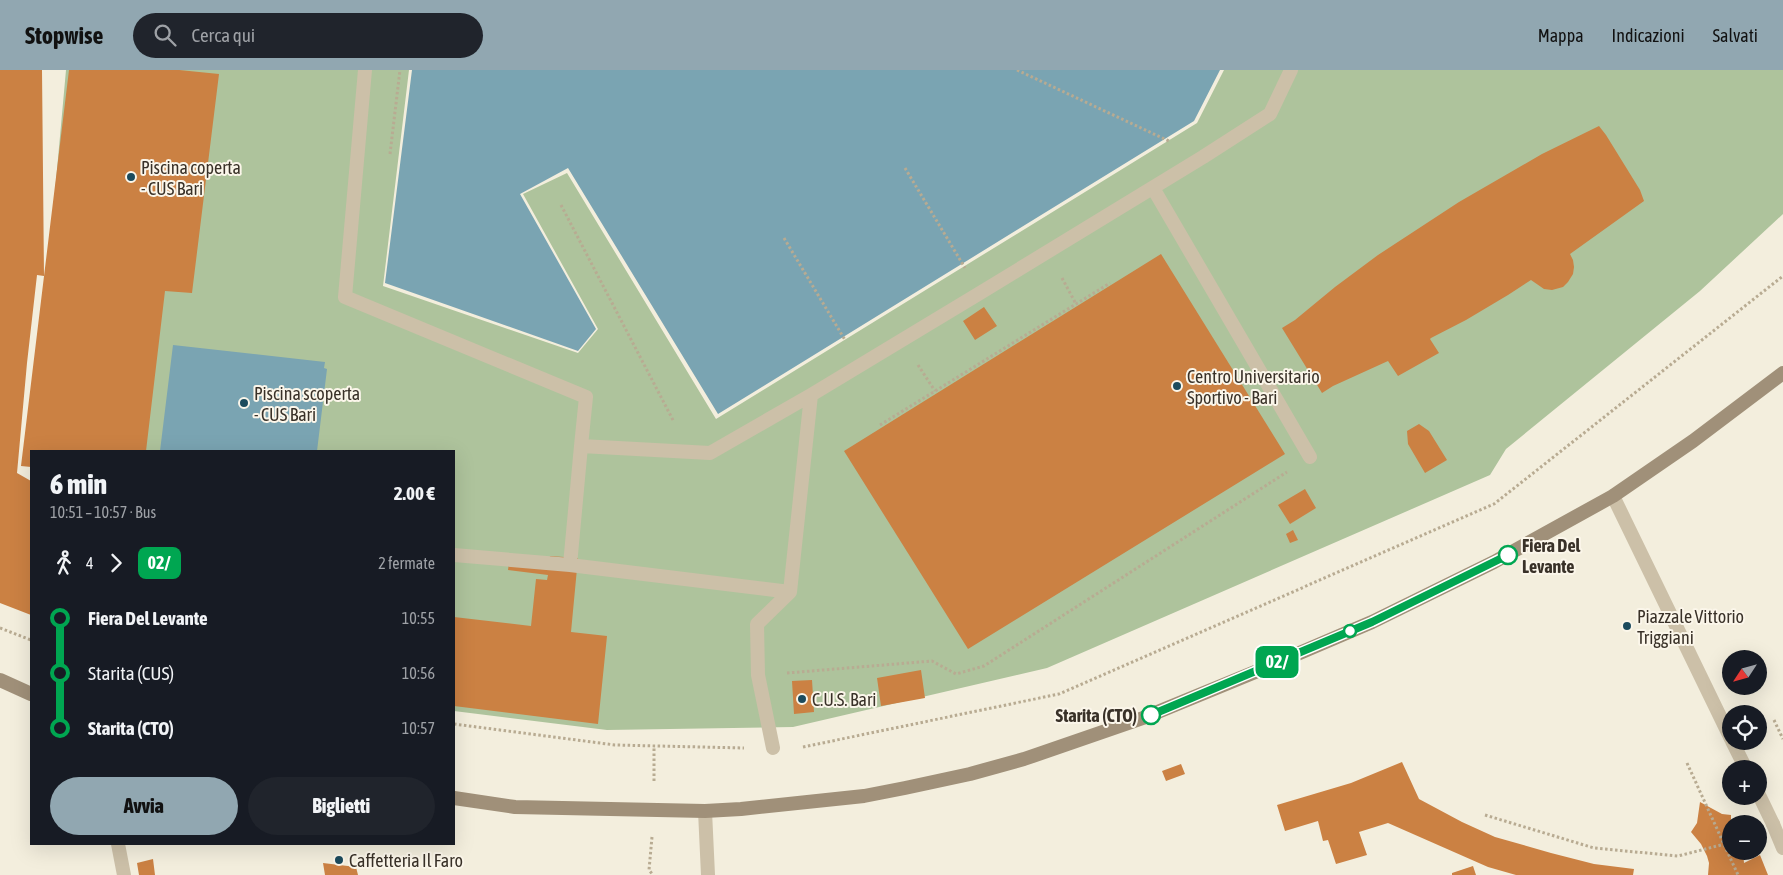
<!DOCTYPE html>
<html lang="it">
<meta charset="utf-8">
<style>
body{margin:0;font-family:"Asap Condensed",sans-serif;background:#20242c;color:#f1f3f6;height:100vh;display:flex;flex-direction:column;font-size:19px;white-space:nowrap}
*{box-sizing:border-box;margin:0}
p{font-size:16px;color:#9ea1a6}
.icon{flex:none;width:28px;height:28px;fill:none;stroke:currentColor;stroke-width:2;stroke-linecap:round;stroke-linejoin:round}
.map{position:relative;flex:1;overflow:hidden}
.sheet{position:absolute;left:30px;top:380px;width:425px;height:395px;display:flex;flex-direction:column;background:#171b24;border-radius:0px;box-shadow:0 5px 20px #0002}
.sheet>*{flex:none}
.badge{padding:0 10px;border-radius:8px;font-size:18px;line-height:32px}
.needle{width:32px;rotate:234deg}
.fabs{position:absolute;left:1722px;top:580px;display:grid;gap:10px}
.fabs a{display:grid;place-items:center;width:45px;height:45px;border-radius:50%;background:#171b24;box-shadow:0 5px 20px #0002;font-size:25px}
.map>.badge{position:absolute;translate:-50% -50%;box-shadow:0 0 0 2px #fff}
.legs{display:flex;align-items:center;gap:8px;height:55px;padding:0 20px;font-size:16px}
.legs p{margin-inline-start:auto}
.head{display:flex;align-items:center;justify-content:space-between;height:85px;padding:0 20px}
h1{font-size:28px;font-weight:800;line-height:38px}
.primary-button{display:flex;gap:10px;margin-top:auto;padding:10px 20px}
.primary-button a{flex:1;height:58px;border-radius:30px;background:#91a7b1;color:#111;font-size:20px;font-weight:800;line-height:58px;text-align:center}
.primary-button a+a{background:#20242c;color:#f1f3f6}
ul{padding:0 20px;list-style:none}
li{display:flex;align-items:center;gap:18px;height:55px;font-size:19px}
li i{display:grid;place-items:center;width:8px;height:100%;margin:0 6px;background:currentColor}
li i::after{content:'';width:12px;height:12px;margin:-6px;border:4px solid;border-radius:50%;background:#171b24}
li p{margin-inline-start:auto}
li:first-child i{background:linear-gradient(#0000 50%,currentColor 0)}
li:last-child i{background:linear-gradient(currentColor 50%,#0000 0)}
header{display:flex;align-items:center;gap:30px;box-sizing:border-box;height:70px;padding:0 25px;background:#91a7b1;color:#111}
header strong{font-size:24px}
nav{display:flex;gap:28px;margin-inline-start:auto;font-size:18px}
.search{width:350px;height:45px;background:#20242c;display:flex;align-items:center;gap:12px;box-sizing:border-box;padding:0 18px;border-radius:28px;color:#9ea1a6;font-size:19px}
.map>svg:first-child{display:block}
.green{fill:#aec39c}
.water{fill:#7aa4b2}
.building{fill:#cb8143}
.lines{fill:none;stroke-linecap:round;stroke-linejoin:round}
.path{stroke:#b8ab92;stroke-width:3;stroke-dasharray:2.5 2.5;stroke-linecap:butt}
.pedestrian{stroke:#ccc0a8;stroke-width:14}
.minor{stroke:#ccc0a8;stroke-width:14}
.tertiary{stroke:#ccc0a8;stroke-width:14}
.secondary{stroke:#a09079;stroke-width:14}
.line-1-casing{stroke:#fff;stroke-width:11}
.line-1{stroke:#00a651;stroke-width:8}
.poi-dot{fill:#1c4b5d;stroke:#fbf6ea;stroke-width:2}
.stop-1-dot{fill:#fff;stroke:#00a651;stroke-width:2.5}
.labels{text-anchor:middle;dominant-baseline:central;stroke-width:4;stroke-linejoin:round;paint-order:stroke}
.poi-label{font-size:18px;fill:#393128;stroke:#fbf6ea;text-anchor:start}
.stop-label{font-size:18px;font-weight:bold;fill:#393128;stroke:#fbf6ea;text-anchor:start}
</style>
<header>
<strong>Stopwise</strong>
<div class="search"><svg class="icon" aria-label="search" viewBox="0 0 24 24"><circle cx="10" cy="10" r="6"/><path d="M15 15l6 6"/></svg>Cerca qui</div>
<nav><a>Mappa</a><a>Indicazioni</a><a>Salvati</a></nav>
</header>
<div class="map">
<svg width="1783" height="805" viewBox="0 0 1783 805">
<rect width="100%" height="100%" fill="#f3eedd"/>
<path class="green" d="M66 0H409L383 216 578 283 598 259 523 124 567 103 716 349 1197 53 1224 0H1783V144L1700 221 1506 379 1490 405 1047 598 793 657 607 660 454 641V381H31V394H23L47 210Z"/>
<path class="water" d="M412 0H1220L1194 51 718 344 568 98 520 124 596 259 578 281 385 213Z
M173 275 325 292 324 298 327 299 317 381H160Z"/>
<path class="building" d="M0 0H42L44 206 37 205 27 293 17 403 31 411V545L0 533Z
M69 0H179L219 4 192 223 165 221 146 381H31V397L21 396Z
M1599 56 1606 65 1640 120 1644 131 1570 184 1573 190 1574 197 1573 204 1568 212 1563 217 1552 220 1544 219 1531 210 1508 225 1466 250 1431 268 1430 269 1439 283 1398 306 1388 291 1333 316 1322 323 1282 258 1295 250 1335 217 1378 185 1459 132 1542 84Z
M1161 184 1285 384 968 579 844 381Z
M984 237 997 256 975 270 963 251Z
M1419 354 1429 361 1447 390 1425 403 1408 374 1407 361Z
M1305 419 1316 438 1290 454 1278 435Z
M1293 460 1298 470 1290 473 1286 464Z
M510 486 549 489 550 486 578 488 571 562 607 566 598 654 454 636V547L531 556 536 509 547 510 548 505 508 500Z
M921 600 925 628 881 636 877 608Z
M812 610 814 642 794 644 792 611Z
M1402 692 1419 729 1462 752 1495 767 1551 783 1594 794 1634 799 1633 805H1516L1488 797 1388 753 1359 762 1367 785 1336 794 1328 770 1323 771 1318 751 1285 761 1277 735 1351 713Z
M1181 694 1185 704 1166 711 1162 701Z
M1700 732 1722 744 1731 745V781H1743L1744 793 1760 785 1768 805H1708L1709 793 1707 786 1701 774 1691 762 1697 753Z
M153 789 155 805H139L137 793Z
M323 793 356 797 358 805H325Z
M1473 796 1476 805H1452V803Z"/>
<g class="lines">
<path class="path" d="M1017 0 1171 72
M390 84 400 0
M905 98 965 198
M561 135 674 352
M784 168 845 270
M1062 208 1076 234
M918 295 935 321
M880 355 1110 213
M0 558 31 570
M787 603 932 591 956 604 984 596 1287 402
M1774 650 1783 669
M454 654 615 675 744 678
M803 677 1059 624 1494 434 1783 206
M1687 693 1738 805
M654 711V676
M1485 745 1594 778 1678 786 1725 774
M652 767 649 800 653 805"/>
<path class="pedestrian" d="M365 0 345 227 586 327 581 376 710 383 811 325 980 223 1203 87 1270 44 1291 0
M1153 118 1310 387
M454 485 570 495 790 522
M570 495 581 376
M773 678 758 605 757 554 790 522 811 325
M1773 754 1783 778"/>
<path class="minor" d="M1613 426 1731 669
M1732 671 1746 699
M1759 725 1773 754
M118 774 124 805"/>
<path class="tertiary" d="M705 741 708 805"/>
<path class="secondary" d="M0 610 31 624
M454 728 515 737 705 741 741 739 864 726 905 718 970 704 1024 689 1143 648 1260 600 1372 552 1494 492 1613 426 1693 371 1783 303"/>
</g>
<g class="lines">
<g class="line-1-casing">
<path id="line-1" d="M1151 645 1372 552 1508 485"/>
</g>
<use href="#line-1" class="line-1"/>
</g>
<g class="poi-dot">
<circle cx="131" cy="107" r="5"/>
<circle cx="1177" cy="316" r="5"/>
<circle cx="244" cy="333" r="5"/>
<circle cx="1627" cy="556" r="5"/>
<circle cx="802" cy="629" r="5"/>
<circle cx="339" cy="790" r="5"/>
</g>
<g class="stop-1-dot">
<circle cx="1508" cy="485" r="9"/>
<circle cx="1350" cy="561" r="6"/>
<circle cx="1151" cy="645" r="9"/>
</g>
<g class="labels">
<g class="poi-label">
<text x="141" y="97">Piscina coperta<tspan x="141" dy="21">- CUS Bari</tspan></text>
<text x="1187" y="306">Centro Universitario<tspan x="1187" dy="21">Sportivo - Bari</tspan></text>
<text x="254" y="323">Piscina scoperta<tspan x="254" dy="21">- CUS Bari</tspan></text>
<text x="1637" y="546">Piazzale Vittorio<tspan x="1637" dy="21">Triggiani</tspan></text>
<text x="812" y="629">C.U.S. Bari</text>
<text x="349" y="790">Caffetteria Il Faro</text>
</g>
<g class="stop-label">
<text x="1522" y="475">Fiera Del<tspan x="1522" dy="21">Levante</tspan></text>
<text x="1137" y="645" text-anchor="end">Starita (CTO)</text>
</g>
</g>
</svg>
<div class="fabs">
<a><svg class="needle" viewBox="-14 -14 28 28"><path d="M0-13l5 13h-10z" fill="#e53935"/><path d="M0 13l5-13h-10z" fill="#9ea1a6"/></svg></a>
<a><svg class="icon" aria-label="locate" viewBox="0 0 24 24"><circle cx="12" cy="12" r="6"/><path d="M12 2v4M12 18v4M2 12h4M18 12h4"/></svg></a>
<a>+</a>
<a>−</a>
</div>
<b class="badge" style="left:1277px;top:592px;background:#00a651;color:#fff">02/</b>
<section class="sheet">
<div class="head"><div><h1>6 min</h1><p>10:51 – 10:57 · Bus</p></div><b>2.00 €</b></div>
<div class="legs"><svg class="icon" aria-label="walk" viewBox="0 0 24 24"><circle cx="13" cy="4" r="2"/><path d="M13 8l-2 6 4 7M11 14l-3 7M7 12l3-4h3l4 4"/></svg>4<svg class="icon" aria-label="forward" viewBox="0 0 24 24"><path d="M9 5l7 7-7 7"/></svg><b class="badge" style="background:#00a651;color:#fff">02/</b><p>2 fermate</p></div>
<ul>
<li><i style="color:#00a651"></i><b>Fiera Del Levante</b><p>10:55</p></li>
<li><i style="color:#00a651"></i><span>Starita (CUS)</span><p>10:56</p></li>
<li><i style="color:#00a651"></i><b>Starita (CTO)</b><p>10:57</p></li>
</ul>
<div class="primary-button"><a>Avvia</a><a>Biglietti</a></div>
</section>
</div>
